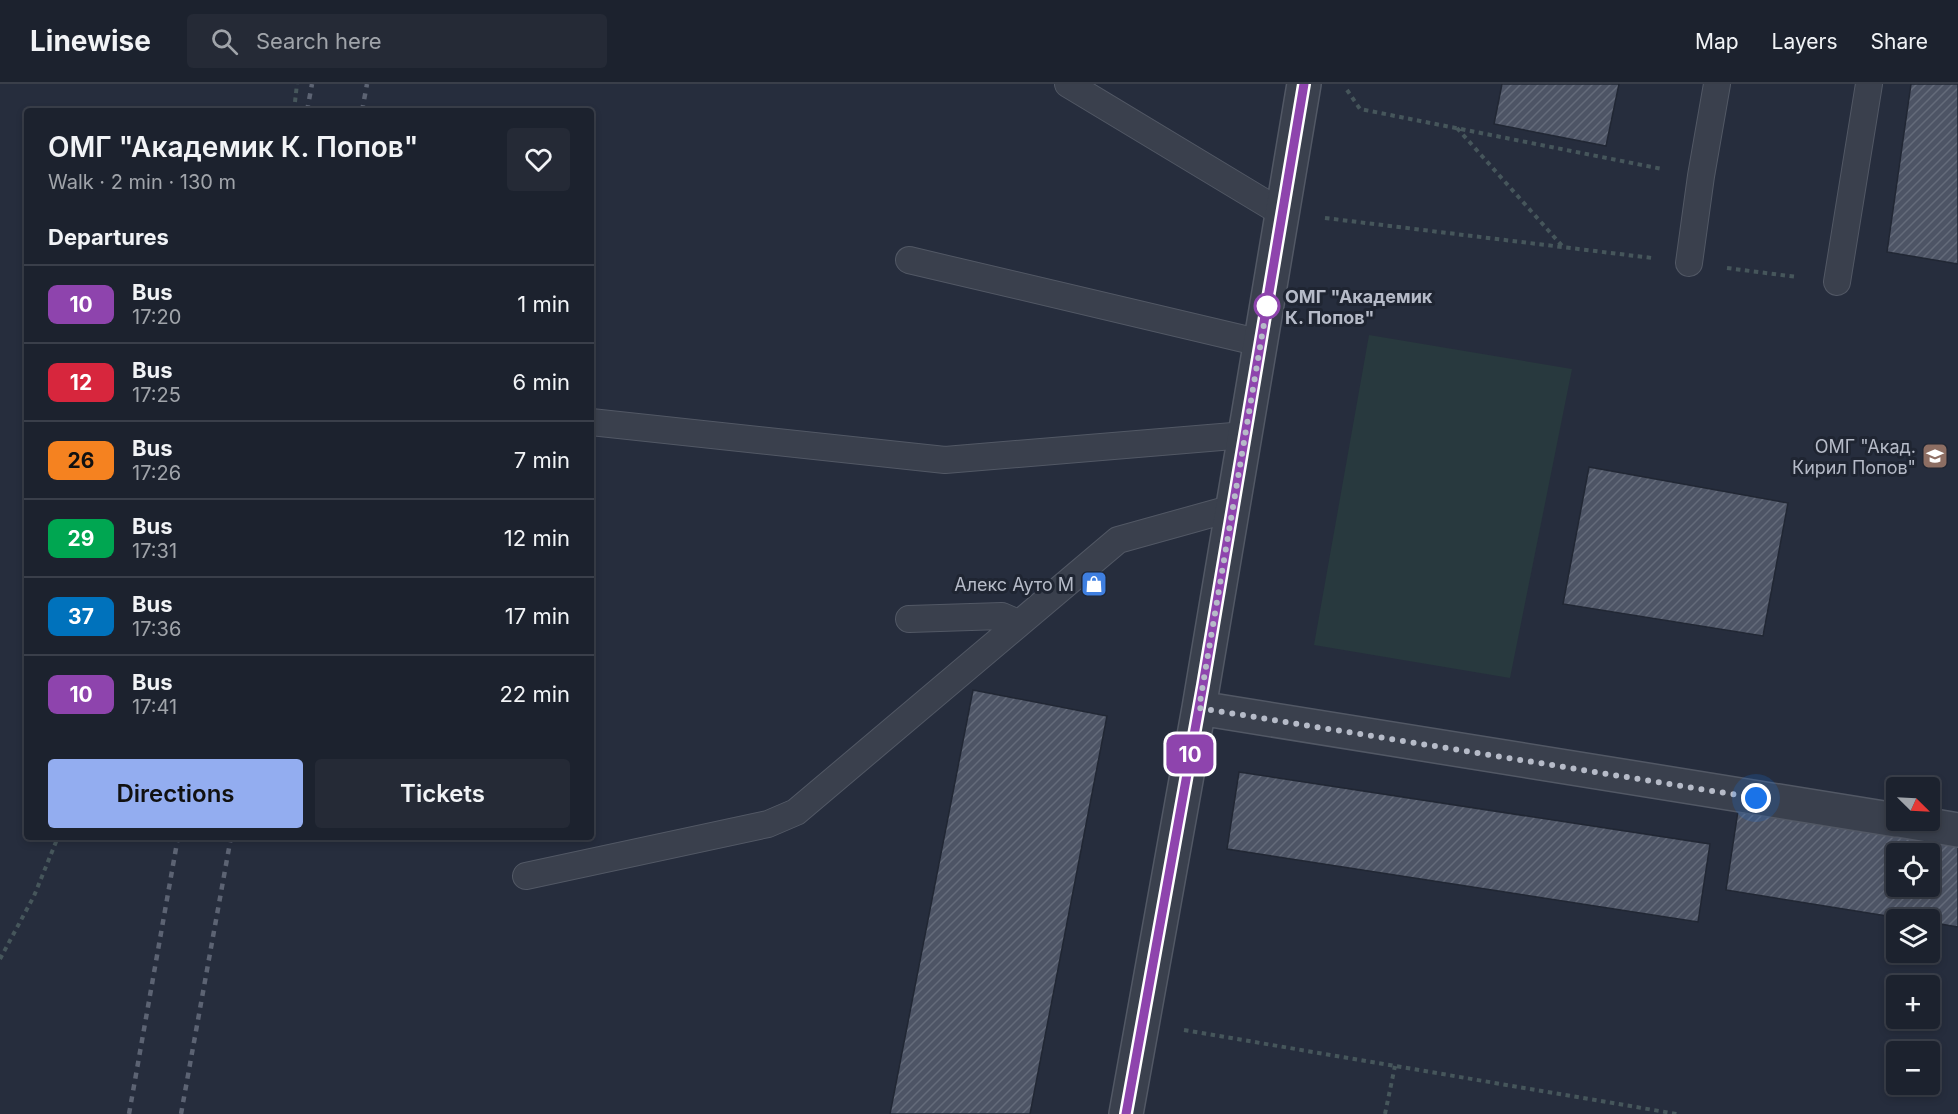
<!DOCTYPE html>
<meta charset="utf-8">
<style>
body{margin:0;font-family:Inter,sans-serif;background:#252a36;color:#f1f3f6;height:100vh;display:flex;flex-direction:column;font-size:22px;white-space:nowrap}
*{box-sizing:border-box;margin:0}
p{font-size:20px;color:#a0a4aa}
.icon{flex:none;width:33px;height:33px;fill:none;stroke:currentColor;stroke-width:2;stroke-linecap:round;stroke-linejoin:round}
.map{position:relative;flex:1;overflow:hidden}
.side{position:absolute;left:24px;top:24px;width:570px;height:732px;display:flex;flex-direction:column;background:#1c222e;border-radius:6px;box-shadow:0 3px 9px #0003,0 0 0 2px #3a3f4a}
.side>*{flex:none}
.badge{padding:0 12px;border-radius:9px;font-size:21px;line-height:39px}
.needle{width:39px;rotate:114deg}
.buttons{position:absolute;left:1886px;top:693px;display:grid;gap:12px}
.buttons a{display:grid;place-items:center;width:54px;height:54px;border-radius:6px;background:#1c222e;box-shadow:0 3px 9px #0003,0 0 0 2px #3a3f4a;font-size:30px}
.you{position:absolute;width:30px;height:30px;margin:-15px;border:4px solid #fff;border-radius:50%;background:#1a73e8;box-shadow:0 0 0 9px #1a73e833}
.map>.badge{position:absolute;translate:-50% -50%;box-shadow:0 0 0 3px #fff}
h2{padding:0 24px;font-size:22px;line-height:54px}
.round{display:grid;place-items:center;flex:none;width:63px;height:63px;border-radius:6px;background:#252a36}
.head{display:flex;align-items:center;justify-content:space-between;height:102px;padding:0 24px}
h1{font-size:28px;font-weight:600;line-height:45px}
.primary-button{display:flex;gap:12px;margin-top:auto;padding:12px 24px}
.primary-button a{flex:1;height:69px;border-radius:6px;background:#93adf0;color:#111;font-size:24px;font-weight:600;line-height:69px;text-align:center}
.primary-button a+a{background:#252a36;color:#f1f3f6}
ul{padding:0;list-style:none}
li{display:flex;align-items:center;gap:18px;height:78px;padding:0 24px;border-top:2px solid #3a3f4a}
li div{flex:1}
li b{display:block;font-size:22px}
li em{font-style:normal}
li .badge{min-width:66px;font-weight:700;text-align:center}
header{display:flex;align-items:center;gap:36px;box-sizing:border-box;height:84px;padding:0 30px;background:#1c222e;border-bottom:2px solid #3a3f4a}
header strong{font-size:28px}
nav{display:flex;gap:33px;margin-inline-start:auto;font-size:21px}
.search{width:420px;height:54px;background:#252a36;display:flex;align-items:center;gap:15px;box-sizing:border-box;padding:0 21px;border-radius:6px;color:#a0a4aa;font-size:22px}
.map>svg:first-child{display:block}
.grass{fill:#28393e}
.building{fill:url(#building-hatch);stroke:#212734;stroke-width:1.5;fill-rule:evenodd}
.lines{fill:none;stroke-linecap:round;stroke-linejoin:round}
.lane-casing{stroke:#525865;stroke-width:28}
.street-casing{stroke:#525865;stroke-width:36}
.path{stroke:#46565b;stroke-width:4;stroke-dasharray:4.5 4.5;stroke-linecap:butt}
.lane{stroke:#3a404d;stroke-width:26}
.street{stroke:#3a404d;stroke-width:33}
.rail{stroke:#5c6373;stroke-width:4.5;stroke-dasharray:6 6;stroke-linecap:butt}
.line-casing{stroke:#fff;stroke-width:14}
.line{stroke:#8e44ad;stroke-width:9}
.walk{stroke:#b6bbc8;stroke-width:6;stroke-dasharray:0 10.8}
.stop-dot{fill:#fff;stroke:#8e44ad;stroke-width:3}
.labels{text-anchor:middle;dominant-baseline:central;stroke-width:6;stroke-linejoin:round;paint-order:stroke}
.stop-label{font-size:18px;font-weight:bold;fill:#b6bbc8;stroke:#1f2532;text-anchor:start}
.poi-label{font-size:18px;fill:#b6bbc8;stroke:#1f2532;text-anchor:end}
</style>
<header>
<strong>Linewise</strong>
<div class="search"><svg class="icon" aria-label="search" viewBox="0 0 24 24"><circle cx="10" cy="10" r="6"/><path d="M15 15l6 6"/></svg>Search here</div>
<nav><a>Map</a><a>Layers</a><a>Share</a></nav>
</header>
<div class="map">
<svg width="1958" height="1030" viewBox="0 0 1958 1030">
<defs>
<pattern id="building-hatch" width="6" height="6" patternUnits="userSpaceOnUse" patternTransform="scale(1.5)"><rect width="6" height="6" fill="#4d5465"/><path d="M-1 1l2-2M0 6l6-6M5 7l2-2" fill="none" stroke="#646b7a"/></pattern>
</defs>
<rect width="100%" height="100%" fill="#262d3d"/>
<path class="grass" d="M1369 251 1572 285 1510 594 1314 561Z"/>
<path class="building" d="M1502 0H1619L1606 62 1494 40Z
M1911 0H1958V180L1887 168Z
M1589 383 1788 419 1763 552 1563 520Z
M973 606 1107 632 1030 1030H890Z
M1239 688 1710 760 1698 838 1227 765Z
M1738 727 1958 762V843L1929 838V836H1912L1726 806ZM1896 770H1929V802H1896Z"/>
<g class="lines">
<g class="lane-casing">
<path id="lane" d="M1068 0 1282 129
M909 176 1261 259
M1689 179 1701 92 1717 0
M1837 198 1869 0
M591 338 945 376 1245 351
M909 535 1002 532 1018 539
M526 792 768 740 796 728 1118 456 1233 424"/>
</g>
<g class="street-casing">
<path id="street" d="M1199 624 1896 736
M1899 736 1958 746
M1126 1030 1199 624 1304 0"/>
</g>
<path class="path" d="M1347 6 1360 25 1662 85
M294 27 297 0
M1457 44 1564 164
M1325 134 1652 174
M1727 184 1797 193
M0 875 34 812 58 753
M1184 946 1677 1030
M1385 1030 1395 982"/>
<use href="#lane" class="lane"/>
<use href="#street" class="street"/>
<path class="rail" d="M307 27 312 0
M362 27 367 0
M129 1030 178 753
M181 1030 231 753"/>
</g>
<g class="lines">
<g class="line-casing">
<path id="line" d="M1126 1030 1203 601 1304 0"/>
</g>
<use href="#line" class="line"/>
<path class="walk" d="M1267 222 1268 216 1199 624 1756 714"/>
</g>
<defs>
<g id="school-square" transform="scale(1.35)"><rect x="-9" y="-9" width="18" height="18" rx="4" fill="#8d6e63" stroke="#1f2532"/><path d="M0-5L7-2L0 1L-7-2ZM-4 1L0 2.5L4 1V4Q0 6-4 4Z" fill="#fff"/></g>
<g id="shop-square" transform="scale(1.35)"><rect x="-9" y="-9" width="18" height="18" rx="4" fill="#3f7fe0" stroke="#1f2532"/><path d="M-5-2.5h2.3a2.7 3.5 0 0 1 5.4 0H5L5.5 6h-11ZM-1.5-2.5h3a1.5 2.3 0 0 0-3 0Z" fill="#fff"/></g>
</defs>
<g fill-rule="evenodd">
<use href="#school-square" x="1935" y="372"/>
<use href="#shop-square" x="1094" y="500"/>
</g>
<circle class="stop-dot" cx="1267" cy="222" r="12"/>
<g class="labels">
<g class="stop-label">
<text x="1285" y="212">ОМГ "Академик<tspan x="1285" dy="21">К. Попов"</tspan></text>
</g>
<g class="poi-label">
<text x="1916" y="362">ОМГ "Акад.<tspan x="1916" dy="21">Кирил Попов"</tspan></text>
<text x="1074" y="500">Алекс Ауто М</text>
</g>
</g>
</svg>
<div class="buttons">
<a><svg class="needle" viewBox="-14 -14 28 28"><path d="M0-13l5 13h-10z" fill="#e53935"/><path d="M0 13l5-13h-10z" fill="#a0a4aa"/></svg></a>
<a><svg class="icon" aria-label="locate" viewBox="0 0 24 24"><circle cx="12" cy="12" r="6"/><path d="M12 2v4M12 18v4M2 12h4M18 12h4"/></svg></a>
<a><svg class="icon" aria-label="layers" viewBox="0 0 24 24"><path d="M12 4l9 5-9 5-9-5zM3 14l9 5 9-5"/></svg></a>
<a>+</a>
<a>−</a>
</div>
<div class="you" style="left:1756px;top:714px"></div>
<b class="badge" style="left:1190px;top:670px;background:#8e44ad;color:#fff">10</b>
<section class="side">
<div class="head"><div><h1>ОМГ &quot;Академик К. Попов&quot;</h1><p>Walk · 2 min · 130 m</p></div><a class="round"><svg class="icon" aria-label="heart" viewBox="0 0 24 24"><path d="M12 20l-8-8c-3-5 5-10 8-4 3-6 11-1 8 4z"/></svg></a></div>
<h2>Departures</h2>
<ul>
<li><span class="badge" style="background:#8e44ad;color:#fff">10</span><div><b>Bus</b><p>17:20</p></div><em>1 min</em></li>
<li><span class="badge" style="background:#d7263d;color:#fff">12</span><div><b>Bus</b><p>17:25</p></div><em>6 min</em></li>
<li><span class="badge" style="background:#f58220;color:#111">26</span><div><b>Bus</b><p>17:26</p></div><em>7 min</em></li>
<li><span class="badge" style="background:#00a651;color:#fff">29</span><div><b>Bus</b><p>17:31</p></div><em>12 min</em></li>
<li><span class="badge" style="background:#0072bc;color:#fff">37</span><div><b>Bus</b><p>17:36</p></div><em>17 min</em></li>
<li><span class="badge" style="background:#8e44ad;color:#fff">10</span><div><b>Bus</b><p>17:41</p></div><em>22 min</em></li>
</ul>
<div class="primary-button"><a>Directions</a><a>Tickets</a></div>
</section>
</div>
